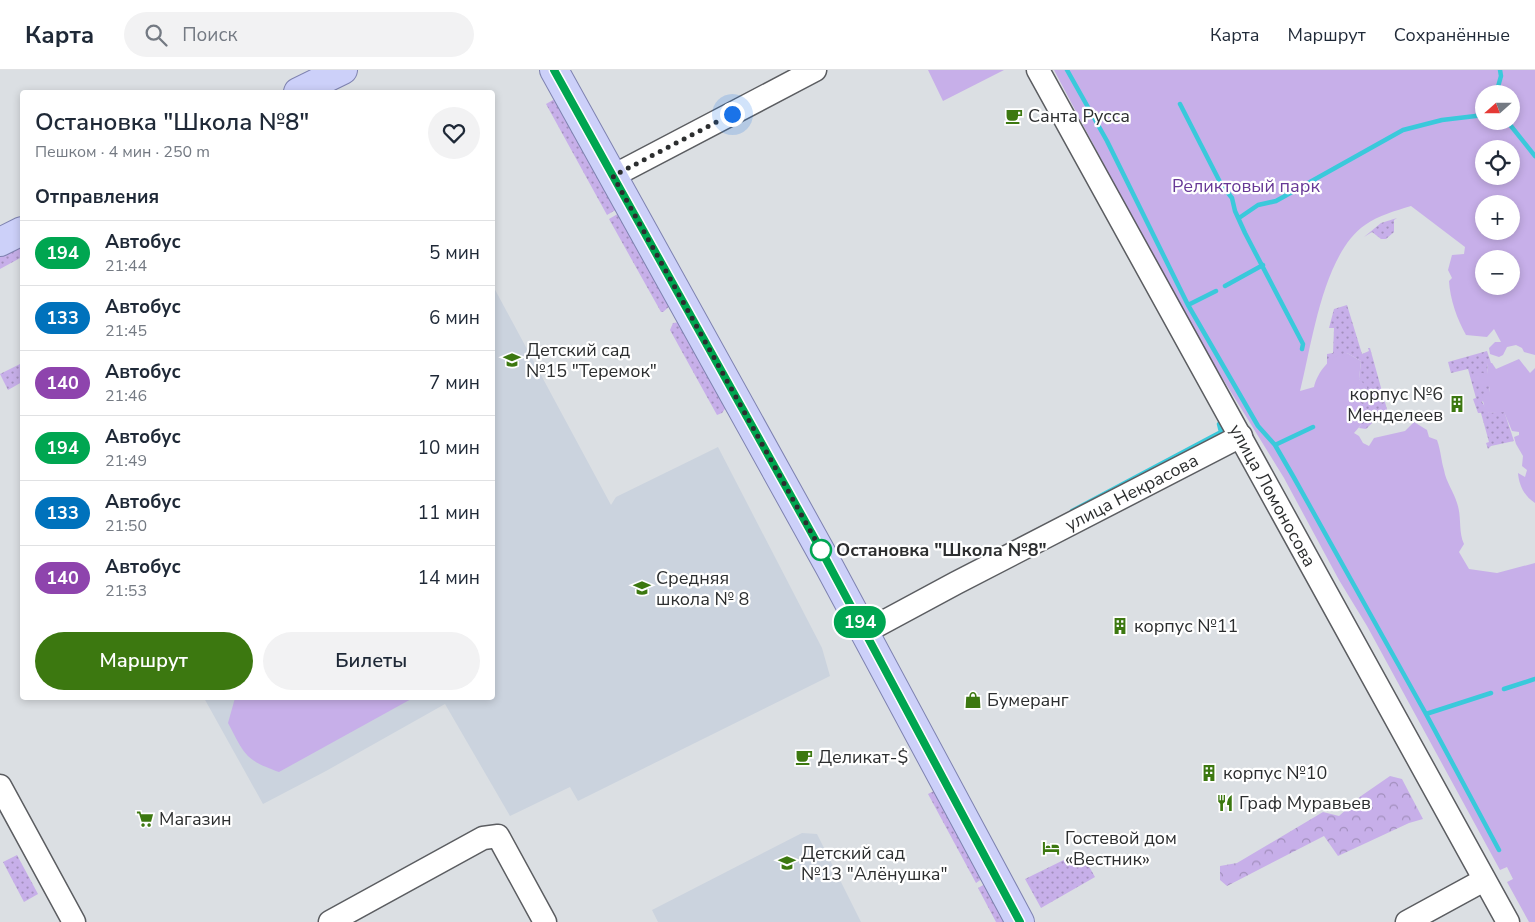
<!DOCTYPE html>
<html lang="ru">
<meta charset="utf-8">
<style>
body{margin:0;font-family:"Nunito Sans",sans-serif;background:#f2f2f3;color:#1f2937;height:100vh;display:flex;flex-direction:column;font-size:19px;white-space:nowrap}
*{box-sizing:border-box;margin:0}
p{font-size:16px;color:#747a83}
.icon{flex:none;width:28px;height:28px;fill:none;stroke:currentColor;stroke-width:2;stroke-linecap:round;stroke-linejoin:round}
.map{position:relative;flex:1;overflow:hidden}
.details{position:absolute;left:20px;top:20px;width:475px;height:610px;display:flex;flex-direction:column;background:#fff;border-radius:5px;box-shadow:0 2px 8px #0003}
.details>*{flex:none}
.badge{padding:0 10px;border-radius:16px;font-size:18px;line-height:32px}
.needle{width:32px;rotate:249deg}
.controls{position:absolute;left:1475px;top:15px;display:grid;gap:10px}
.controls a{display:grid;place-items:center;width:45px;height:45px;border-radius:50%;background:#fff;box-shadow:0 2px 8px #0003;font-size:25px}
.you{position:absolute;width:25px;height:25px;margin:-12px;border:4px solid #fff;border-radius:50%;background:#1a73e8;box-shadow:0 0 0 8px #1a73e833}
.map>.badge{position:absolute;translate:-50% -50%;box-shadow:0 0 0 2px #fff}
h2{padding:0 15px;font-size:19px;line-height:45px}
.round{display:grid;place-items:center;flex:none;width:52px;height:52px;border-radius:26px;background:#f2f2f3}
.overview{display:flex;align-items:center;justify-content:space-between;height:85px;padding:0 15px}
h1{font-size:24px;font-weight:600;line-height:38px}
.action{display:flex;gap:10px;margin-top:auto;padding:10px 15px}
.action a{flex:1;height:58px;border-radius:30px;background:#3c7810;color:#fff;font-size:20px;font-weight:600;line-height:58px;text-align:center}
.action a+a{background:#f2f2f3;color:#1f2937}
ul{padding:0;list-style:none}
li{display:flex;align-items:center;gap:15px;height:65px;padding:0 15px;border-top:1px solid #e0e1e3}
li div{flex:1}
li b{display:block;font-size:19px}
li em{font-style:normal}
li .badge{min-width:55px;font-weight:700;text-align:center}
header{display:flex;align-items:center;gap:30px;box-sizing:border-box;height:70px;padding:0 25px;background:#fff;border-bottom:1px solid #e0e1e3}
header strong{font-size:24px}
nav{display:flex;gap:28px;margin-inline-start:auto;font-size:18px}
.search{width:350px;height:45px;background:#f2f2f3;display:flex;align-items:center;gap:12px;box-sizing:border-box;padding:0 18px;border-radius:28px;color:#747a83;font-size:19px}
.map>svg:first-child{display:block}
.built{fill:#cbd3de}
.grass{fill:url(#grass-dots)}
.forest{fill:url(#forest-crowns)}
.park{fill:#c7afe9;fill-rule:evenodd}
.lines{fill:none;stroke-linecap:round;stroke-linejoin:round}
.stream{stroke:#3ac9db;stroke-width:4.5}
.minor-casing{stroke:#5b5d61;stroke-width:25}
.major-casing{stroke:#7e82b0;stroke-width:30}
.minor{stroke:#fff;stroke-width:22}
.major{stroke:#ccd0f9;stroke-width:28}
.line-casing{stroke:#fff;stroke-width:11}
.line{stroke:#00a651;stroke-width:8}
.walk{stroke:#2c2e2f;stroke-width:5;stroke-dasharray:0 9}
.stop-dot{fill:#fff;stroke:#00a651;stroke-width:2.5}
.labels{text-anchor:middle;dominant-baseline:central;stroke-width:4.5;stroke-linejoin:round;paint-order:stroke}
.poi-label{font-size:18px;fill:#2c2e2f;stroke:#fff;text-anchor:start}
.park-label{font-size:18px;fill:#673896;stroke:#fff}
.street-label{font-size:18px;fill:#2c2e2f;stroke:#fff}
.stop-label{font-size:18px;font-weight:bold;fill:#2c2e2f;stroke:#fff;text-anchor:start}
</style>
<header>
<strong>Карта</strong>
<div class="search"><svg class="icon" aria-label="search" viewBox="0 0 24 24"><circle cx="10" cy="10" r="6"/><path d="M15 15l6 6"/></svg>Поиск</div>
<nav><a>Карта</a><a>Маршрут</a><a>Сохранённые</a></nav>
</header>
<div class="map">
<svg width="1535" height="852" viewBox="0 0 1535 852">
<defs>
<pattern id="grass-dots" width="8" height="8" patternUnits="userSpaceOnUse" patternTransform="scale(1.25)"><rect width="8" height="8" fill="#c7afe9"/><path d="M2 2h.1M6 6h.1" fill="none" stroke="#a28fbd" stroke-width="1.8" stroke-linecap="round"/></pattern>
<pattern id="forest-crowns" width="20" height="18" patternUnits="userSpaceOnUse" patternTransform="scale(1.25)"><rect width="20" height="18" fill="#c7afe9"/><path d="M2 6a3 3 0 1 1 6 0M12 15a3 3 0 1 1 6 0" fill="none" stroke="#a28fbd"/></pattern>
</defs>
<rect width="100%" height="100%" fill="#dbdfe3"/>
<path class="built" d="M493 216 611 435 616 427 718 377 822 578 830 606 578 731 570 717 510 746 445 634 326 701 263 734 204 628H492Z
M802 763 817 764 861 852H658L652 840Z"/>
<path class="grass" d="M553 30H557L619 138 607 145 546 34Z
M621 142 671 235 663 242H661L609 149Z
M1397 148 1394 150V162L1386 169H1381L1372 162 1364 167 1381 153Z
M22 173V187L0 199V185Z
M1347 235 1362 284 1369 281 1368 278H1370L1388 343 1376 349 1366 359 1359 358 1361 355 1359 332 1367 325 1359 309 1361 291 1347 283 1327 296V284L1333 283 1334 258H1329L1334 239Z
M680 252 727 336 722 343 717 345 670 260 673 253Z
M1487 281 1491 293H1488L1487 304 1490 322 1482 332 1489 343 1504 341 1514 371 1491 376 1488 379 1486 373 1489 372 1481 343H1478L1473 329 1476 328 1468 299 1451 303 1448 292Z
M22 293V312L8 320 0 304Z
M936 720 983 808 976 813 928 724Z
M1078 783 1082 784 1095 807 1041 838 1025 809Z
M17 785 38 824 24 832 3 792Z
M985 814 1006 852H996L978 818Z"/>
<path class="forest" d="M1390 706 1402 709 1423 749 1409 753 1338 786 1324 766 1227 816 1220 810V796L1237 793 1323 742 1339 746 1361 726Z"/>
<path class="park" d="M928 0H1004L943 31Z
M1054 0H1535V285L1524 282 1522 278 1516 275 1507 277 1503 285 1499 287 1490 284 1489 278 1495 272H1501L1494 259 1487 267 1466 265C1457 249 1450 229 1449 211L1452 208 1448 200 1452 185 1464 184 1465 177 1411 136C1395 141 1379 145 1365 155 1323 184 1312 274 1300 321L1314 317C1317 303 1331 284 1347 283L1361 291 1359 309 1367 317V325L1359 332 1362 343 1361 355 1354 363 1359 366 1363 373 1369 376 1374 368 1405 361 1414 352 1427 360 1429 367 1437 370C1441 381 1441 390 1444 400 1446 412 1454 422 1457 433 1462 447 1458 461 1464 474L1459 482 1469 499 1497 503 1535 493V852H1529L1507 812 1513 809 1507 797 1500 800 1367 556 1339 510 1284 408 1184 246ZM1484 24H1511V51H1484ZM1484 79H1511V106H1484ZM1484 134H1511V161H1484ZM1484 189H1511V216H1484Z
M1519 289 1530 303 1535 298V433C1524 426 1519 415 1518 403L1525 407 1527 400 1522 396 1523 386 1516 374 1514 367 1519 365V362L1512 361 1504 342 1489 343 1485 339 1482 327 1485 322H1490L1489 316 1481 317 1476 315 1475 308 1478 302 1487 304 1488 293H1492L1496 299Z
M235 628H413L279 702C245 690 245 685 228 653Z"/>
<g class="lines">
<path class="stream" d="M1067 0 1107 71 1188 235 1258 356 1275 375 1293 406 1426 644 1499 780
M1496 24 1501 6 1500 0
M1180 34 1221 114 1232 128 1235 141 1245 163 1303 274 1302 279
M1507 51 1535 86
M1239 148 1258 135 1276 131 1403 60 1442 50 1484 45
M1225 216 1263 195
M1188 235 1216 221
M1275 375 1313 357
M1072 441 1221 362 1219 354 1223 351
M1504 619 1535 609
M1426 644 1491 623"/>
<g class="minor-casing">
<g id="minor">
<path id="s1" d="M1038 0 1508 852"/>
<path d="M613 106 815 0"/>
<path id="s2" d="M865 562 956 513 1241 366"/>
<path d="M0 716 74 852"/>
<path d="M330 852 483 768 498 766 545 852"/>
<path d="M1407 852 1484 810"/>
</g>
</g>
<g class="major-casing">
<path id="major" d="M554 0 830 498 1020 852
M298 22 343 0
M0 172 22 161"/>
</g>
<use href="#minor" class="minor"/>
<use href="#major" class="major"/>
</g>
<g class="lines">
<g class="line-casing">
<path id="line" d="M554 0 821 480 1020 852"/>
</g>
<use href="#line" class="line"/>
<path class="walk" d="M732 44 613 106 821 480"/>
</g>
<defs>
<g id="cafe-bare" transform="scale(1.35)"><path d="M-5.5-4.5H6V0H3Q3 3.5 0 3.5H-2.5Q-5.5 3.5-5.5 0ZM3-3.2v2h1.7v-2ZM-6 4.5H4V6H-6Z" fill="#3c7810" stroke="#fff" stroke-width="2.5" paint-order="stroke"/></g>
<g id="school-bare" transform="scale(1.35)"><path d="M0-5L7-2L0 1L-7-2ZM-4 1L0 2.5L4 1V4Q0 6-4 4Z" fill="#3c7810" stroke="#fff" stroke-width="2.5" paint-order="stroke"/></g>
<g id="building-bare" transform="scale(1.35)"><path d="M-4-6H4V6H1V3H-1V6H-4ZM-2.5-4.3h1.7v1.8h-1.7ZM.8-4.3h1.7v1.8H.8ZM-2.5-1h1.7V.8h-1.7ZM.8-1h1.7V.8H.8Z" fill="#3c7810" stroke="#fff" stroke-width="2.5" paint-order="stroke"/></g>
<g id="shop-bare" transform="scale(1.35)"><path d="M-5-2.5h2.3a2.7 3.5 0 0 1 5.4 0H5L5.5 6h-11ZM-1.5-2.5h3a1.5 2.3 0 0 0-3 0Z" fill="#3c7810" stroke="#fff" stroke-width="2.5" paint-order="stroke"/></g>
<g id="restaurant-bare" transform="scale(1.35)"><path d="M-5-6h1v4h1v-4h1v4h1v-4h1v5L-1.5 .5V6h-2V.5L-5-1ZM5-6V6H3V1.5H1.5Q1.5-4 5-6Z" fill="#3c7810" stroke="#fff" stroke-width="2.5" paint-order="stroke"/></g>
<g id="supermarket-bare" transform="scale(1.35)"><path d="M-6-5.5h2.5l.6 2H6L4.5 2H-2.5L-4.4-4H-6ZM-1.5 3.2a1.3 1.3 0 1 0 .1 0ZM3 3.2a1.3 1.3 0 1 0 .1 0Z" fill="#3c7810" stroke="#fff" stroke-width="2.5" paint-order="stroke"/></g>
<g id="hotel-bare" transform="scale(1.35)"><path d="M-6-4.5h1.5V1H6V5H4.5V3h-9V5H-6ZM-4 0a1.8 1.8 0 1 1 3.6 0ZM.5 0V-2.5h3Q6-2.5 6 0Z" fill="#3c7810" stroke="#fff" stroke-width="2.5" paint-order="stroke"/></g>
</defs>
<g fill-rule="evenodd">
<use href="#cafe-bare" x="1014" y="46"/>
<use href="#school-bare" x="512" y="290"/>
<use href="#building-bare" x="1457" y="334"/>
<use href="#school-bare" x="642" y="518"/>
<use href="#building-bare" x="1120" y="556"/>
<use href="#shop-bare" x="973" y="630"/>
<use href="#cafe-bare" x="804" y="687"/>
<use href="#building-bare" x="1209" y="703"/>
<use href="#restaurant-bare" x="1225" y="733"/>
<use href="#supermarket-bare" x="145" y="749"/>
<use href="#hotel-bare" x="1051" y="778"/>
<use href="#school-bare" x="787" y="793"/>
</g>
<circle class="stop-dot" cx="821" cy="480" r="10"/>
<g class="labels">
<g class="poi-label">
<text x="1028" y="46">Санта Русса</text>
<text x="526" y="280">Детский сад<tspan x="526" dy="21">№15 "Теремок"</tspan></text>
<text x="1443" y="324" text-anchor="end">корпус №6<tspan x="1443" dy="21">Менделеев</tspan></text>
<text x="656" y="508">Средняя<tspan x="656" dy="21">школа № 8</tspan></text>
<text x="1134" y="556">корпус №11</text>
<text x="987" y="630">Бумеранг</text>
<text x="818" y="687">Деликат-$</text>
<text x="1223" y="703">корпус №10</text>
<text x="1239" y="733">Граф Муравьев</text>
<text x="159" y="749">Магазин</text>
<text x="1065" y="768">Гостевой дом<tspan x="1065" dy="21">«Вестник»</tspan></text>
<text x="801" y="783">Детский сад<tspan x="801" dy="21">№13 "Алёнушка"</tspan></text>
</g>
<g class="park-label">
<text x="1246" y="116">Реликтовый парк</text>
</g>
<g class="street-label">
<text stroke="none"><textPath href="#s2" startOffset="301">улица Некрасова</textPath></text>
<text stroke="none"><textPath href="#s1" startOffset="486">улица Ломоносова</textPath></text>
</g>
<g class="stop-label">
<text x="836" y="480">Остановка "Школа №8"</text>
</g>
</g>
</svg>
<div class="controls">
<a><svg class="needle" viewBox="-14 -14 28 28"><path d="M0-13l5 13h-10z" fill="#e53935"/><path d="M0 13l5-13h-10z" fill="#747a83"/></svg></a>
<a><svg class="icon" aria-label="locate" viewBox="0 0 24 24"><circle cx="12" cy="12" r="6"/><path d="M12 2v4M12 18v4M2 12h4M18 12h4"/></svg></a>
<a>+</a>
<a>−</a>
</div>
<div class="you" style="left:732px;top:44px"></div>
<b class="badge" style="left:860px;top:552px;background:#00a651;color:#fff">194</b>
<section class="details">
<div class="overview"><div><h1>Остановка &quot;Школа №8&quot;</h1><p>Пешком · 4 мин · 250 m</p></div><a class="round"><svg class="icon" aria-label="heart" viewBox="0 0 24 24"><path d="M12 20l-8-8c-3-5 5-10 8-4 3-6 11-1 8 4z"/></svg></a></div>
<h2>Отправления</h2>
<ul>
<li><span class="badge" style="background:#00a651;color:#fff">194</span><div><b>Автобус</b><p>21:44</p></div><em>5 мин</em></li>
<li><span class="badge" style="background:#0072bc;color:#fff">133</span><div><b>Автобус</b><p>21:45</p></div><em>6 мин</em></li>
<li><span class="badge" style="background:#8e44ad;color:#fff">140</span><div><b>Автобус</b><p>21:46</p></div><em>7 мин</em></li>
<li><span class="badge" style="background:#00a651;color:#fff">194</span><div><b>Автобус</b><p>21:49</p></div><em>10 мин</em></li>
<li><span class="badge" style="background:#0072bc;color:#fff">133</span><div><b>Автобус</b><p>21:50</p></div><em>11 мин</em></li>
<li><span class="badge" style="background:#8e44ad;color:#fff">140</span><div><b>Автобус</b><p>21:53</p></div><em>14 мин</em></li>
</ul>
<div class="action"><a>Маршрут</a><a>Билеты</a></div>
</section>
</div>
